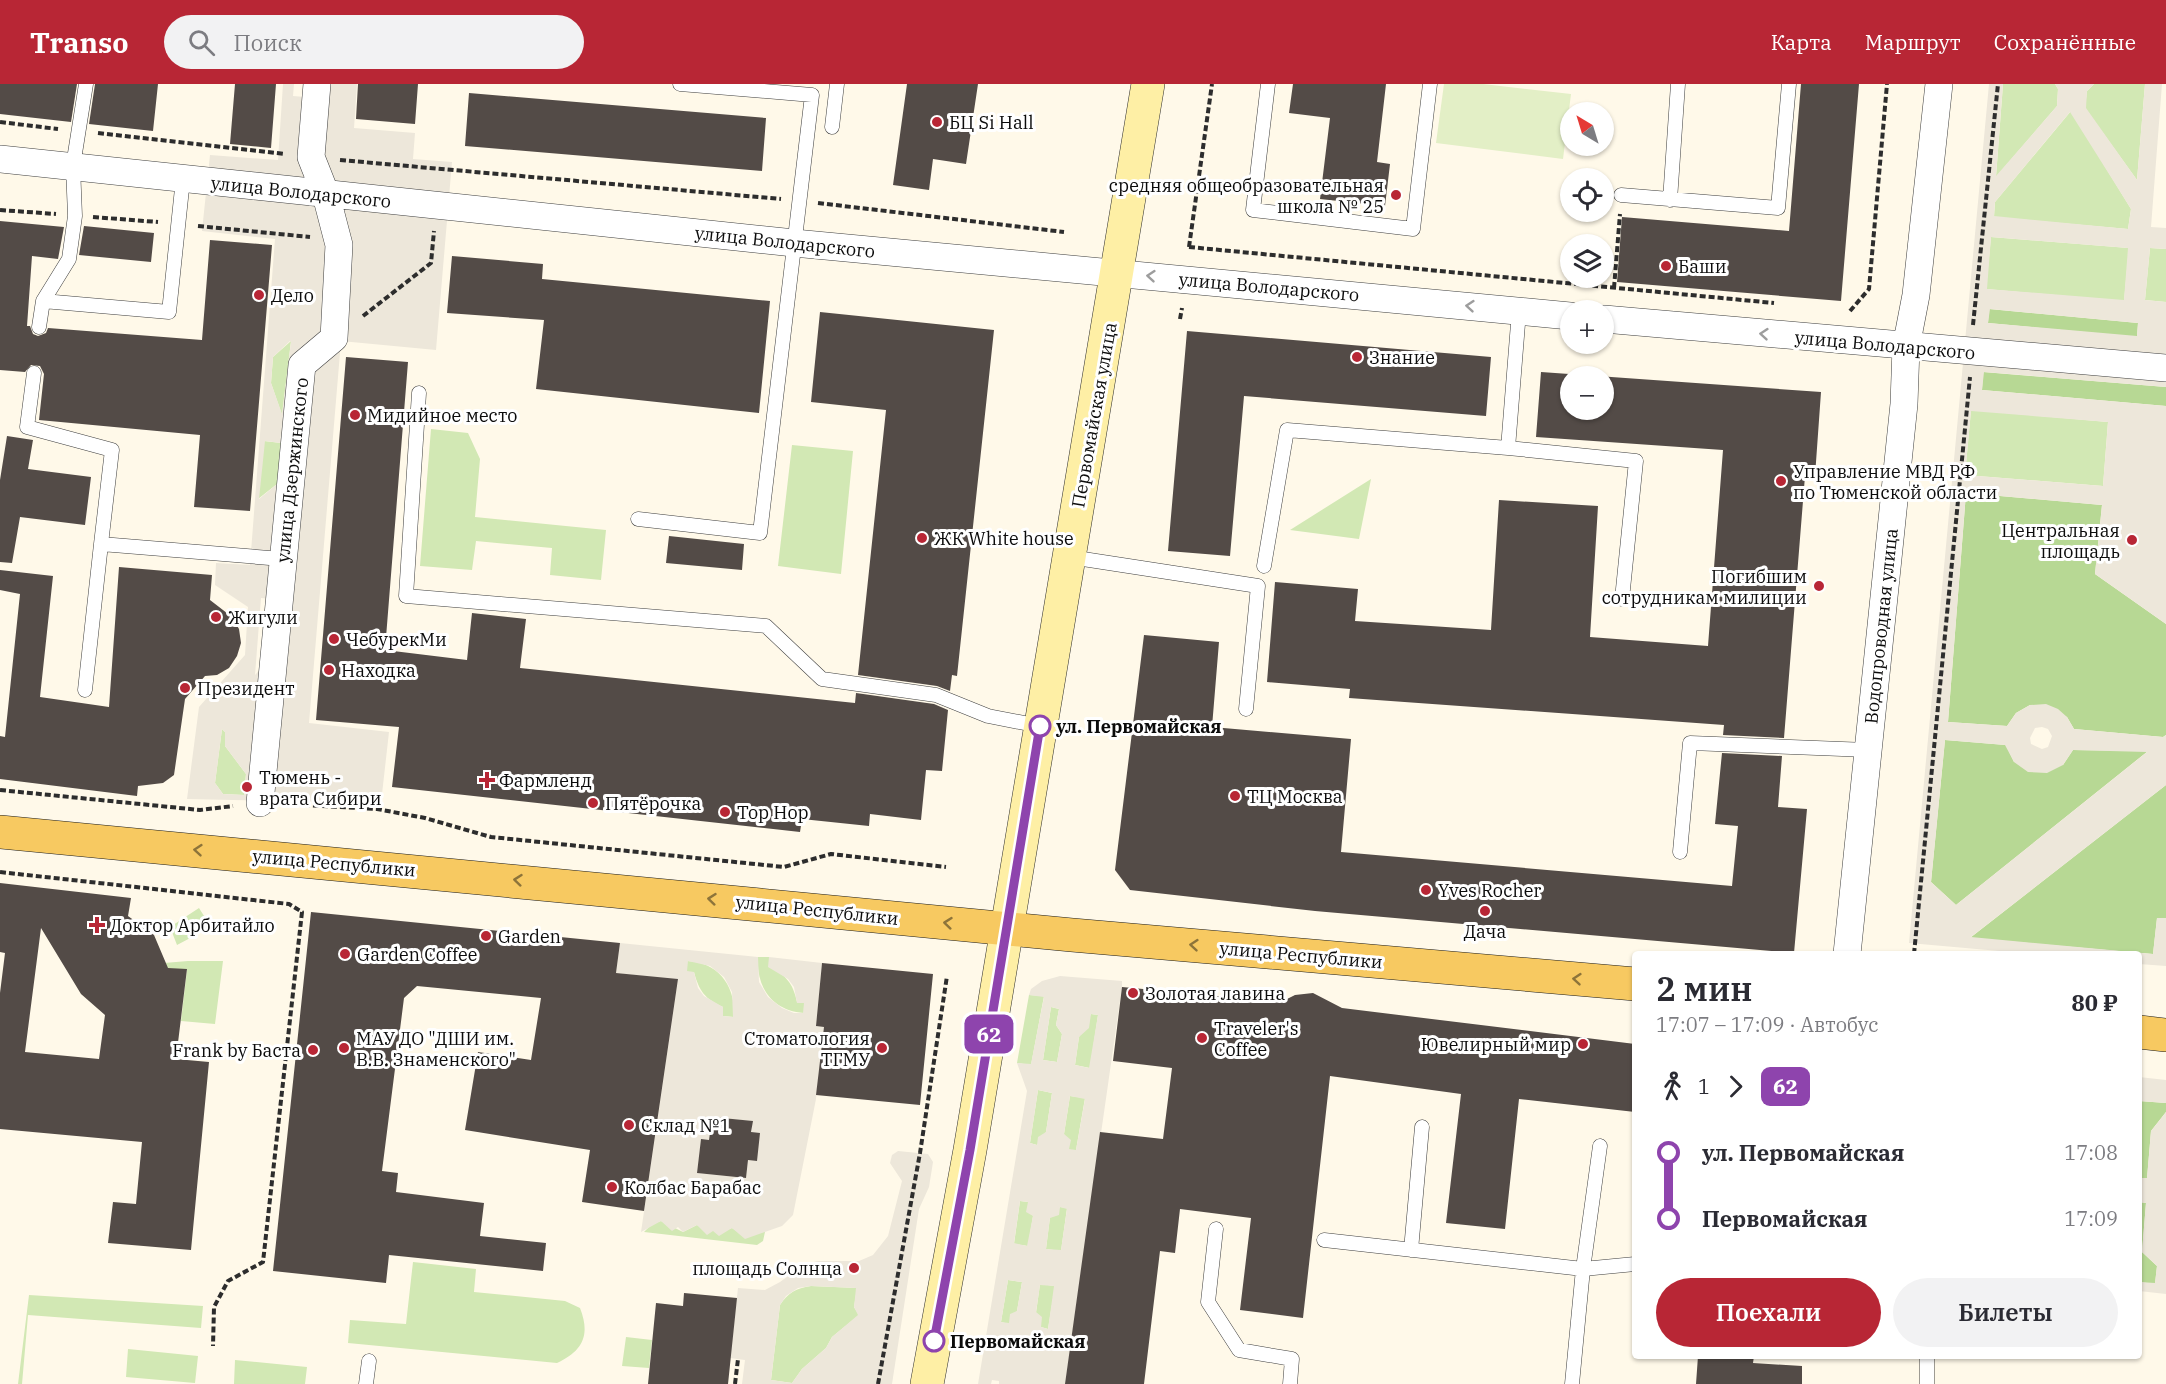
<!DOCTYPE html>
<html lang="ru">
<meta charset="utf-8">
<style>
body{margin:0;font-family:"IBM Plex Serif",serif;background:#f2f2f3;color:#2b2b33;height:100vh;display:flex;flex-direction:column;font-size:22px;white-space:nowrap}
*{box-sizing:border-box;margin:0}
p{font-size:20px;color:#7c7c81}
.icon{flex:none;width:33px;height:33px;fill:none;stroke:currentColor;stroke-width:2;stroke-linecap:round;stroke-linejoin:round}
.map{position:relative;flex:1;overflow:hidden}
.sheet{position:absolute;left:1632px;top:867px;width:510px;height:408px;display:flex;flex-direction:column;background:#fff;border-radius:6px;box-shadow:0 2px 4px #0004}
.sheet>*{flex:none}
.badge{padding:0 12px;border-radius:9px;font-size:21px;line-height:39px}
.needle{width:39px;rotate:322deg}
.tools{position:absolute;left:1560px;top:18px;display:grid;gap:12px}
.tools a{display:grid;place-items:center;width:54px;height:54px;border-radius:50%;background:#fff;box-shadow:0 2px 4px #0004;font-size:30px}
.map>.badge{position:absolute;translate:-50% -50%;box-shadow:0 0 0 3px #fff}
.legs{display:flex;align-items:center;gap:9px;height:66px;padding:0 24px;font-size:20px}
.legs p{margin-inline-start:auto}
.summary{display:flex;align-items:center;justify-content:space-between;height:102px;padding:0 24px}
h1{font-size:33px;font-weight:600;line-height:45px}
.button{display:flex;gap:12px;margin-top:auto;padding:12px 24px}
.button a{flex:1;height:69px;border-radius:36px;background:#b82635;color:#fff;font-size:24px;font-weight:600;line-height:69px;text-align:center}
.button a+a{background:#f2f2f3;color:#2b2b33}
ul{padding:0 24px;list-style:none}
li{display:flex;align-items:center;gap:21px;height:66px;font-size:22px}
li i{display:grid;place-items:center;width:9px;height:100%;margin:0 8px;background:currentColor}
li i::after{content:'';width:15px;height:15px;margin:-8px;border:4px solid;border-radius:50%;background:#fff}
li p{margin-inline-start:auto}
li:first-child i{background:linear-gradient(#0000 50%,currentColor 0)}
li:last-child i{background:linear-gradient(currentColor 50%,#0000 0)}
header{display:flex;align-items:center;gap:36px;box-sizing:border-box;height:84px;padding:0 30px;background:#b82635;color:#fff}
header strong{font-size:28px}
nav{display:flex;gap:33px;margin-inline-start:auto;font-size:21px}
.search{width:420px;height:54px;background:#f2f2f3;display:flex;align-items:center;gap:15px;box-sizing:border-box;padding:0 21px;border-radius:33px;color:#7c7c81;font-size:22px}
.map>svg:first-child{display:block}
.green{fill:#d2e8b4}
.forest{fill:#b7d894}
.pitch{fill:#e3efc6}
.plaza{fill:#ede7da;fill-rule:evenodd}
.building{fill:#534b47;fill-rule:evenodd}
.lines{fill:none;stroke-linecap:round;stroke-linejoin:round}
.lane-casing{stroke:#3e3e3e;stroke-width:15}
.street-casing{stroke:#3e3e3e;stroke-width:28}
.secondary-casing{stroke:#2d2d2d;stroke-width:34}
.primary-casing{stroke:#1c1c1c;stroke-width:34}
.path{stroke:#2d2d2d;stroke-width:4;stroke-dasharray:6 3;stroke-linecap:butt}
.lane{stroke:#fff;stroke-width:14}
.street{stroke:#fff;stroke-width:27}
.secondary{stroke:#feefa5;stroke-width:33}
.primary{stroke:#f7c961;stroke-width:33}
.oneway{stroke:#9d9d9d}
.oneway2{stroke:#8d743a}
.line-1-casing{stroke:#fff;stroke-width:14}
.line-1{stroke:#8e44ad;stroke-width:9}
.poi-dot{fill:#b82635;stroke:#fff;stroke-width:2}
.stop-1-dot{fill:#fff;stroke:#8e44ad;stroke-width:3}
.labels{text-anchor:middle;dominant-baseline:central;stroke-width:6;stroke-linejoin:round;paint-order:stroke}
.poi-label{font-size:18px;fill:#0b0b0b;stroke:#fff;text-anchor:start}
.street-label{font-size:18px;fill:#0b0b0b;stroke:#fff}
.stop-label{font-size:18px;font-weight:bold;fill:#0b0b0b;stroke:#fff;text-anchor:start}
</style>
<header>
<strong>Transo</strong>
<div class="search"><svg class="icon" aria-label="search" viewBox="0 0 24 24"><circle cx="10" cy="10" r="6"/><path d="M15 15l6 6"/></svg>Поиск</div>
<nav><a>Карта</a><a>Маршрут</a><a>Сохранённые</a></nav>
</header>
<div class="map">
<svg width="2166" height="1300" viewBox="0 0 2166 1300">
<rect width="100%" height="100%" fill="#fff9e9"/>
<path class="green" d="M2003 0H2055L2058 5 2057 22 1996 93Z
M2094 0H2145L2137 96 2085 24 2087 7Z
M2071 27 2131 125 2128 145 1994 133 1995 118Z
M1991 153 2129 164 2124 217 1986 205Z
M2150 164 2166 165V218L2145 216Z
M291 257 282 331 271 299 273 273Z
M1971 326 2108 338 2103 402 1965 391Z
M431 345 468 349 480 375 475 433 606 446 601 496 550 491 552 464 476 457 472 486 420 482Z
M264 357 281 359 277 400 258 415Z
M792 361 853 367 841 490 778 482Z
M1371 395 1359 455 1290 446Z
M222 645 225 648V662L246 690 244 711 223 710 215 699Z
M199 824 211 843 177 861 170 843Z
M758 873H769V883C786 891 793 899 797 918L804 919V929C772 927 756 903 758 873Z
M188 877H223L215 940 181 937 187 886 164 884V879Z
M687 877C719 878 736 903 734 933L722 932 723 923C705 915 699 907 694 888H687Z
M1029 911 1044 912 1031 981 1017 979Z
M1051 923 1059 925 1056 941 1062 950 1057 978 1043 976Z
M1091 930 1098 931 1090 984 1075 981 1079 953Z
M1038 1006 1052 1009 1046 1048 1037 1061 1030 1059Z
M1070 1012 1085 1014 1076 1066H1069L1064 1050Z
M1020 1117 1028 1118 1033 1132 1028 1162 1014 1160Z
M1060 1123 1067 1124 1061 1167 1046 1165 1050 1133Z
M661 1137 683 1148 697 1141C707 1148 720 1149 732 1144L740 1149 765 1148 763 1157 757 1161 644 1148 652 1140Z
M413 1178 476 1185 474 1208 565 1217 580 1224C591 1252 582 1267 557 1279L348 1259 350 1236 406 1240Z
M1008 1196 1022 1198 1017 1227 1009 1240 1001 1238Z
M1040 1200 1055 1202 1048 1245 1041 1243 1036 1229Z
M811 1202 857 1204 854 1223 859 1231 832 1253 826 1264 802 1285 792 1299 771 1296 780 1221C788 1209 796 1204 811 1202Z
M29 1211 203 1222 201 1244 28 1231 22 1300H18Z
M626 1253 652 1256 649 1284 622 1282Z
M128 1265 198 1272 195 1299 126 1293Z
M235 1276 307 1283 305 1300H234Z"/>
<path class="forest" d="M1989 225 2138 239 2137 253 1988 239Z
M1983 288 2166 303V322L1982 306Z
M1966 409 2102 421 2095 490 2166 540V651L2163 653 2074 645 2067 633 2030 621 2016 629 2007 642 1948 638Z
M1945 656 2006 661 2014 678 2063 681 2073 666 2148 667 1956 821 1931 798Z
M2166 701V834H2157L2153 870 1970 854Z
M2139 1017 2166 1019V1028L2151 1047 2147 1095 2139 1094Z
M2139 1118 2146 1119 2142 1168 2157 1182 2155 1200 2139 1198Z"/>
<path class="pitch" d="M1444 0H1483L1571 10 1563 75 1436 59Z"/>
<path class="plaza" d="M283 0H294L293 12 305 13 306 0H357L354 44 415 49 413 75 452 78 436 266 341 257 309 639 389 648 381 719 187 715 199 623 245 571 248 523 215 501 216 479 250 481 275 155 202 147 210 71 278 76ZM290 257 291 258 282 330 271 299 273 273ZM265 357 281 359 277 400 259 415ZM261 514 273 515 269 576 255 591ZM222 645 225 648V662L246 690 244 711 223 710 215 699Z
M1989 0H2003L1996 92 2057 22 2058 5 2055 0H2094L2087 7 2086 24 2137 96 2145 0H2162L2151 143 2166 144V165L2150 164 2145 216 2166 218V303L1984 288 1982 306 2166 322V540L2095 490 2102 421 1966 409 1948 638 2007 642 2016 629 2030 621 2046 620 2058 625 2067 633 2074 645 2163 653 2166 651V701L1971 853 2153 870 2157 834H2166V882L2139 880V870H2033L1909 859ZM2070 28 2131 125 2128 145 1994 132 1995 118ZM1991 153 2128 164 2124 216 1987 205ZM1990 225 2138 239 2137 252 1988 239ZM1971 327 2108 338 2103 402 1965 391ZM2042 643 2048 645 2052 652 2048 663 2042 665 2031 660 2030 654 2035 644ZM1945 656 2005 661 2014 678 2028 688 2047 689 2063 681 2073 666 2147 668 1956 821 1931 798Z
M620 859 758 873 759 898 768 913 782 924 794 929H803L804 919H797L794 903 788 895 768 883 769 873 822 879 816 942 840 944 819 985 816 1015 793 1131 782 1142 745 1155 732 1144 719 1152 713 1147 707 1151 697 1141 683 1148 678 1143 672 1147 661 1137 641 1148 678 896 616 889ZM688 877 710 882 724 893 732 908 733 933 723 932V923L704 912 698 904 694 888 687 887ZM712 1033 752 1037 751 1056 757 1077 748 1076 746 1094 697 1089 701 1056H709Z
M1060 892 1122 897V903L1065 1300H999V1297L992 1296 991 1300H978L1027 1007 1017 979 1031 980 1044 913 1029 911 1031 905 1042 897ZM1051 923 1059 925 1056 941 1062 950 1057 978 1043 976ZM1091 930 1098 931 1089 984 1075 981 1079 953 1089 944ZM1038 1006 1052 1009 1046 1048 1038 1053 1037 1061 1030 1059ZM1070 1012 1085 1015 1076 1066 1069 1065 1071 1056 1064 1050ZM1020 1117 1028 1118 1026 1128 1033 1132 1027 1162 1014 1159ZM1060 1123 1067 1125 1061 1166 1046 1165 1050 1134 1059 1131ZM1008 1196 1022 1198 1017 1227 1010 1230 1009 1239 1001 1238ZM1040 1201 1054 1202 1048 1245 1041 1243 1042 1233 1036 1228Z
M2139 993 2166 996V1019L2139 1017Z
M2166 1028V1210L2139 1207V1198L2155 1199 2157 1182 2142 1168 2146 1119 2139 1118V1094H2147L2151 1047Z
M898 1067 928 1070 933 1078 929 1103 919 1125 892 1300H742L745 1276 730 1274 738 1204 765 1206 780 1198 805 1180 818 1177H859L873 1171 888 1152 902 1097 890 1079 892 1071ZM811 1202 856 1204 854 1223 858 1231 832 1253 826 1264 802 1285 792 1299 771 1296 780 1221 786 1212 798 1204Z"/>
<path class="building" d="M0 0H77L71 38 0 30Z
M95 0H158L153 47 89 40Z
M235 0H276L271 64 230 60Z
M358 0H418L415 40 356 35Z
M907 0H978L966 80 933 75 929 106 893 101Z
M1293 0H1386L1377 78 1390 80 1385 122 1320 115 1330 34 1289 29Z
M1801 0H1859L1841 217 1617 198 1622 133 1789 147Z
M469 9 766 34 762 87 465 62Z
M0 137 64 143 58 175 32 172 27 242H30L33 250 38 252 46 249 48 244 202 256 210 156 272 161 250 427 194 423 200 351 39 336 44 290 40 282 31 281 25 288 0 286Z
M84 142 154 149 151 178 79 171Z
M452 172 543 180 542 195 770 217 759 329 536 305 544 236 447 229Z
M820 228 994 246 957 592 952 591 950 607 937 602 858 591 886 326 811 318Z
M1187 247 1491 273 1486 332 1244 312 1230 472 1168 467Z
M346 273 408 278 385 566 467 576 472 529 526 535 520 584 855 619 856 609 934 620 948 626 942 687 926 686 921 736 870 730 869 742 802 735 800 748 392 703 399 643 316 636Z
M1541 288 1821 308 1815 392H1805L1784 654 1723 651 1724 641 1349 614 1350 605 1267 598 1275 498 1358 505 1355 537 1491 546 1499 416 1598 422 1590 553 1708 562 1723 366 1536 353ZM1570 292H1604V326H1570Z
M7 352 33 356 28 385 91 393 85 441 20 433 12 479 0 478V396Z
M669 452 744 460 742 486 666 479Z
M119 483 212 491 210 516 232 533 239 545 241 559 237 572 229 584 217 591 205 592 185 615 174 691 163 699 138 702 137 712 0 695V652L5 653 20 510 0 506V486L53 492 40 613 109 623Z
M1144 551 1219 558 1212 643 1351 655 1341 768 1732 802 1738 742 1715 740 1722 669 1782 672 1778 723 1807 725 1794 869 1315 827 1130 806 1115 786Z
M0 799 131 814 128 832 154 851 168 884 187 885 176 975 209 978 191 1166 108 1159 113 1118 136 1120 142 1058 0 1045V909L5 869 0 868ZM41 844 81 910 105 931 99 975 25 968Z
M311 828 620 859 616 889 678 895 644 1127 582 1118 590 1066 465 1046 478 968 531 976 541 914 417 902 404 914 382 1087 398 1089 396 1108 484 1119 480 1152 546 1159 543 1187 389 1171 386 1199 273 1187Z
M822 879 933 890 920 1021 816 1011 824 943 816 942Z
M1122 903 1281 918 1295 911 1313 909 1342 924 1635 960V1028L1519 1015 1505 1145 1446 1139 1461 1010 1330 992 1303 1234 1240 1226 1251 1134 1180 1125 1175 1169 1160 1167 1144 1300H1065L1100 1048 1163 1055 1172 984 1113 977Z
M712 1033 753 1037 751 1048 760 1049 757 1077 748 1076 746 1094 697 1089 701 1055 709 1056Z
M684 1209 737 1214 728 1300H648L656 1219 683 1222Z
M1698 1272H1754L1753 1279 1802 1282V1300H1696Z"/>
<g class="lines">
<g class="lane-casing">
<path id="lane" d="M1268 0 1253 126 1413 145 1430 0
M832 43 837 0
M1621 111 1778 124 1789 0
M1670 116 1678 0
M43 217 69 175 75 132 73 82 86 0
M39 243 43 217 169 228 183 95
M34 289 27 343 112 366 101 460 282 475
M419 309 406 512 766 542 822 595 936 611 988 632 1040 642
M1508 364 1636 377 1622 515
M638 435 760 449 812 11 680 0
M1070 473 1258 502 1246 625
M1264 482 1287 346 1508 364 1519 227
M85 606 101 460
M1680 768 1690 659 1868 666
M1216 1145 1208 1218 1239 1266 1292 1275 1290 1300
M1324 1156 1583 1185 1600 1062
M1411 1166 1422 1043
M366 1300 369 1277
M1572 1300 1583 1185 1635 1180
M1927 1300V1272"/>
</g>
<g class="street-casing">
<path id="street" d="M0 75 794 159 1570 232
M1604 235 2166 284
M260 719 302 281 334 254 339 161 326 111 311 73 317 0
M1847 870 1904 320 1906 263 1916 211 1939 0"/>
</g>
<g class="secondary-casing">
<path id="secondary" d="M927 1300 970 1066 1148 0"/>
</g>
<g class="primary-casing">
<path id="primary" d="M0 748 1072 851 1635 900
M2139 948 2166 951"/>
</g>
<path class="path" d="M0 38 58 45
M98 49 285 70
M340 76 781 115
M818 119 1064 148
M0 126 56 130
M93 133 158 138
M198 142 310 153
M1189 163 1774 219
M1189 163 1212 0
M1614 204 1620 130
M1850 227 1869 205 1887 0
M363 232 431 179 434 147
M1180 235 1182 224
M1973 241 1998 0
M0 706 200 726 233 722
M286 720 377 725 425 734 491 753 784 783 831 770 946 783
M0 788 289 820 302 828 263 1178 228 1197 214 1223 213 1262
M1914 870 1970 293
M735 1300 738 1275
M878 1300 920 1069 947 892"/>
<use href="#lane" class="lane"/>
<use href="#street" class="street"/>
<use href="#secondary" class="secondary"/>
<use href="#primary" class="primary"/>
</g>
<defs><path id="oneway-chevron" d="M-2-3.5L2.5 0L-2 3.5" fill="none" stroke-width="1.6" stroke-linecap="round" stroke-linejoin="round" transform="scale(1.5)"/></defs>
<g class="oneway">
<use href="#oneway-chevron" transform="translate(1151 192) rotate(-175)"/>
<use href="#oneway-chevron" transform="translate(1470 222) rotate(-175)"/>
<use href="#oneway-chevron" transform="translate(1764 250) rotate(-175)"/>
</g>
<g class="oneway2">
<use href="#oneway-chevron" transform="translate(198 766) rotate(-175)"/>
<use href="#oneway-chevron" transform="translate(518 796) rotate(-174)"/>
<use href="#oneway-chevron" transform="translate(712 815) rotate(-174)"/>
<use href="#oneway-chevron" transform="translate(948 839) rotate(-174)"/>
<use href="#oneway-chevron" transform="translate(1194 861) rotate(-175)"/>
<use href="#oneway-chevron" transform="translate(1577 895) rotate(-175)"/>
</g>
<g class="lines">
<g class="line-1-casing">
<path id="line-1" d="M934 1257 970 1066 1040 642"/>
</g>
<use href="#line-1" class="line-1"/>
</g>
<g class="poi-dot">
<circle cx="937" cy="38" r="6"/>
<circle cx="1396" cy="111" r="6"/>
<circle cx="1666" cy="182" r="6"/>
<circle cx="259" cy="211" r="6"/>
<circle cx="1357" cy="273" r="6"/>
<circle cx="355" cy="331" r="6"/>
<circle cx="1781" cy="397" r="6"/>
<circle cx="922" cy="454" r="6"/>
<circle cx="2132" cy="456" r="6"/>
<circle cx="1819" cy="502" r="6"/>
<circle cx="216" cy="533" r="6"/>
<circle cx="334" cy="555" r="6"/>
<circle cx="329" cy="586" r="6"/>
<circle cx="185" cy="604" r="6"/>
<path d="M484 687h6v6h6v6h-6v6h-6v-6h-6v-6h6z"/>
<circle cx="247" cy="703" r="6"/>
<circle cx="1235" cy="712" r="6"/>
<circle cx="593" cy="719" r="6"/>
<circle cx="725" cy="728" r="6"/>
<circle cx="1426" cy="806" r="6"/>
<circle cx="1485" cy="827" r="6"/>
<path d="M94 832h6v6h6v6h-6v6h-6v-6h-6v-6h6z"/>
<circle cx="486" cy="852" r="6"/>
<circle cx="345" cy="870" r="6"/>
<circle cx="1133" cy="909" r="6"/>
<circle cx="1202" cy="954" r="6"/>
<circle cx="1583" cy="960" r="6"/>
<circle cx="344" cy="964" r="6"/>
<circle cx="882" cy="964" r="6"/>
<circle cx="313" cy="966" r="6"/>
<circle cx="629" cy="1041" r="6"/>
<circle cx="612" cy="1103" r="6"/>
<circle cx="854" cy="1184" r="6"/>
</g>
<g class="stop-1-dot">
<circle cx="1040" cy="642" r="10"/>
<circle cx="934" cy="1257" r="10"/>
</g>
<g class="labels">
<g class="poi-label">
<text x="949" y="38">БЦ Si Hall</text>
<text x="1384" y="101" text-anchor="end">средняя общеобразовательная<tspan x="1384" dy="21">школа № 25</tspan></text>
<text x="1678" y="182">Баши</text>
<text x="271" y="211">Дело</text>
<text x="1369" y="273">Знание</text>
<text x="367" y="331">Мидийное место</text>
<text x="1793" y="387">Управление МВД РФ<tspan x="1793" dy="21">по Тюменской области</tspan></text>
<text x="2120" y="446" text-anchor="end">Центральная<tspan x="2120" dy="21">площадь</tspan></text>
<text x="934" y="454">ЖК White house</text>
<text x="1807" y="492" text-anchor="end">Погибшим<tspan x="1807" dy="21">сотрудникам милиции</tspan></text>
<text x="228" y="533">Жигули</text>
<text x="346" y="555">ЧебурекМи</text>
<text x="341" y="586">Находка</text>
<text x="197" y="604">Президент</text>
<text x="259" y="693">Тюмень -<tspan x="259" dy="21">врата Сибири</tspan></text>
<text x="499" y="696">Фармленд</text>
<text x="1247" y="712">ТЦ Москва</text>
<text x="605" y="719">Пятёрочка</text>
<text x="737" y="728">Top Hop</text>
<text x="1438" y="806">Yves Rocher</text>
<text x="110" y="841">Доктор Арбитайло</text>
<text x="1485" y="847" text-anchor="middle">Дача</text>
<text x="498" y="852">Garden</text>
<text x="357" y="870">Garden Coffee</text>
<text x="1145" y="909">Золотая лавина</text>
<text x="1214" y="944">Traveler's<tspan x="1214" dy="21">Coffee</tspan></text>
<text x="356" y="954">МАУ ДО "ДШИ им.<tspan x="356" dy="21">В.В. Знаменского"</tspan></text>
<text x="870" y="954" text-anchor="end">Стоматология<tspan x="870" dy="21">ТГМУ</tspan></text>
<text x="1571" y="960" text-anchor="end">Ювелирный мир</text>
<text x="301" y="966" text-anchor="end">Frank by Баста</text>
<text x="641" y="1041">Склад №1</text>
<text x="624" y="1103">Колбас Барабас</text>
<text x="842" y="1184" text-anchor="end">площадь Солнца</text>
</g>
<g class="street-label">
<text transform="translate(301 108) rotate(6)">улица Володарского</text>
<text transform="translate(785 158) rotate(6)">улица Володарского</text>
<text transform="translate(1269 203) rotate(5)">улица Володарского</text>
<text transform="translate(1885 261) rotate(5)">улица Володарского</text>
<text transform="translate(1094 331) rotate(-80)">Первомайская улица</text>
<text transform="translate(292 386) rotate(-84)">улица Дзержинского</text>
<text transform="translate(1881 542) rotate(-84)">Водопроводная улица</text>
<text transform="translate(334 779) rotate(5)">улица Республики</text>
<text transform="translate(817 826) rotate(6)">улица Республики</text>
<text transform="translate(1301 871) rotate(5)">улица Республики</text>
</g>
<g class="stop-label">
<text x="1056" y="642">ул. Первомайская</text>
<text x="950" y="1257">Первомайская</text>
</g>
</g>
</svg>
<div class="tools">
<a><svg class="needle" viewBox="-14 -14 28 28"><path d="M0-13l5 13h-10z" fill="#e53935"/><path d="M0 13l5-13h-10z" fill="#7c7c81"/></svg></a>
<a><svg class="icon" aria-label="locate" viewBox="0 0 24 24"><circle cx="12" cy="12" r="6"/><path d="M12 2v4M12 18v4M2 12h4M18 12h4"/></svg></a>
<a><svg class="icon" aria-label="layers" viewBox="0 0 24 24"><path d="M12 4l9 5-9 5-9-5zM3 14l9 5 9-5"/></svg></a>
<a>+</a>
<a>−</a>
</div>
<b class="badge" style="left:989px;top:950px;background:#8e44ad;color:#fff">62</b>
<section class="sheet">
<div class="summary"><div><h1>2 мин</h1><p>17:07 – 17:09 · Автобус</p></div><b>80 ₽</b></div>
<div class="legs"><svg class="icon" aria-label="walk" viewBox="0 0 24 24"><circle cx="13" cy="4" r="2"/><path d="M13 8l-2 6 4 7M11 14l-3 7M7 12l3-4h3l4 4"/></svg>1<svg class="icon" aria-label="forward" viewBox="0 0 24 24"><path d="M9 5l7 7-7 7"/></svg><b class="badge" style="background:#8e44ad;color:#fff">62</b></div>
<ul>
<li><i style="color:#8e44ad"></i><b>ул. Первомайская</b><p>17:08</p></li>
<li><i style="color:#8e44ad"></i><b>Первомайская</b><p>17:09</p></li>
</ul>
<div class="button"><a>Поехали</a><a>Билеты</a></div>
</section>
</div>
